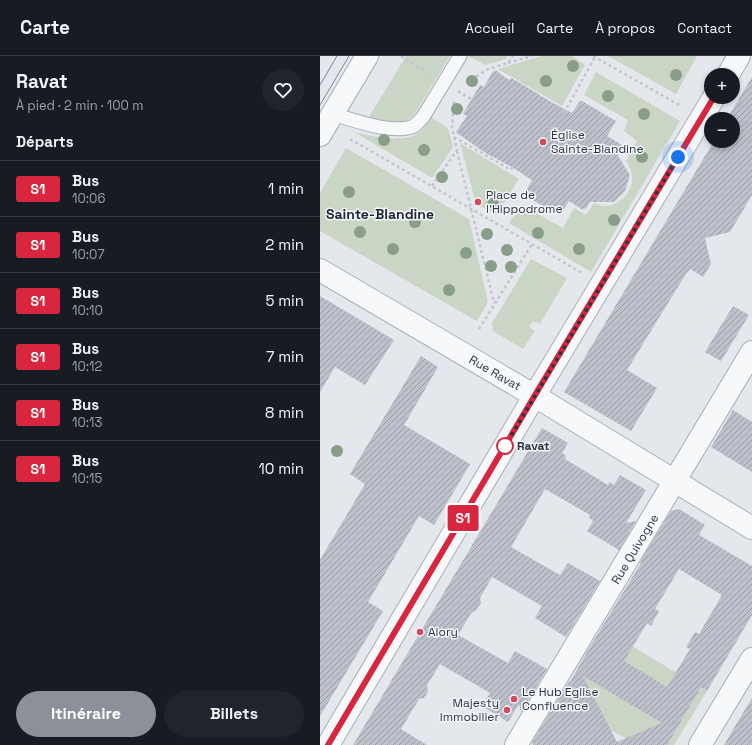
<!DOCTYPE html>
<html lang="fr">
<meta charset="utf-8">
<style>
body{margin:0;font-family:"Space Grotesk",sans-serif;background:#20242c;color:#f1f3f6;height:100vh;display:flex;flex-direction:column;font-size:15px;white-space:nowrap}
*{box-sizing:border-box;margin:0}
p{font-size:13px;color:#9ea1a6}
.icon{flex:none;width:22px;height:22px;fill:none;stroke:currentColor;stroke-width:2;stroke-linecap:round;stroke-linejoin:round}
.map{position:relative;flex:1;overflow:hidden}
.side{display:flex;flex-direction:column;background:#171b24;width:320px}
.side>*{flex:none}
.badge{padding:0 8px;border-radius:3px;font-size:14px;line-height:26px}
.controls{position:absolute;left:384px;top:12px;display:grid;gap:8px}
.controls a{display:grid;place-items:center;width:36px;height:36px;border-radius:50%;background:#171b24;box-shadow:0 2px 6px #0003;font-size:20px}
.you{position:absolute;width:20px;height:20px;margin:-10px;border:3px solid #fff;border-radius:50%;background:#1a73e8;box-shadow:0 0 0 6px #1a73e833}
.map>.badge{position:absolute;translate:-50% -50%;box-shadow:0 0 0 2px #fff}
h2{padding:0 16px;font-size:15px;line-height:36px}
.round{display:grid;place-items:center;flex:none;width:42px;height:42px;border-radius:21px;background:#20242c}
.overview{display:flex;align-items:center;justify-content:space-between;height:68px;padding:0 16px}
h1{font-size:19px;font-weight:600;line-height:30px}
.action{display:flex;gap:8px;margin-top:auto;padding:8px 16px}
.action a{flex:1;height:46px;border-radius:24px;background:#8c9099;color:#fff;font-size:16px;font-weight:600;line-height:46px;text-align:center}
.action a+a{background:#20242c;color:#f1f3f6}
ul{padding:0;list-style:none}
li{display:flex;align-items:center;gap:12px;height:56px;padding:0 16px;border-top:1px solid #363941}
li div{flex:1}
li b{display:block;font-size:15px}
li em{font-style:normal}
li .badge{min-width:44px;font-weight:700;text-align:center}
header{display:flex;align-items:center;gap:24px;box-sizing:border-box;height:56px;padding:0 20px;background:#171b24;border-bottom:1px solid #363941}
header strong{font-size:19px}
nav{display:flex;gap:22px;margin-inline-start:auto;font-size:14px}
main{display:flex;flex:1;min-height:0}
.map>svg:first-child{display:block}
.green{fill:#c9d6c5}
.building{fill:url(#building-hatch);fill-rule:evenodd}
.lines{fill:none;stroke-linecap:round;stroke-linejoin:round}
.service-casing{stroke:#a9aeb7;stroke-width:15}
.minor-casing{stroke:#a9aeb7;stroke-width:24}
.tertiary-casing{stroke:#a9aeb7;stroke-width:24}
.path{stroke:#c2c5cb;stroke-width:2.5;stroke-dasharray:3 3;stroke-linecap:butt}
.service{stroke:#f7f8fa;stroke-width:13}
.minor{stroke:#f7f8fa;stroke-width:22}
.tertiary{stroke:#f7f8fa;stroke-width:22}
.tram{stroke:#7d8696;stroke-width:1}
.tree{fill:#899d89}
.line-casing{stroke:#fff;stroke-width:9}
.line{stroke:#d7263d;stroke-width:6}
.walk{stroke:#2b3445;stroke-width:4;stroke-dasharray:0 7.2}
.poi-dot{fill:#d1495b;stroke:#f4f6f9;stroke-width:1.5}
.stop-dot{fill:#fff;stroke:#d7263d;stroke-width:2}
.labels{text-anchor:middle;dominant-baseline:central;stroke-width:3;stroke-linejoin:round;paint-order:stroke}
.poi-label{font-size:12px;fill:#2b3445;stroke:#f4f6f9;text-anchor:start}
.street-label{font-size:12px;fill:#2b3445;stroke:#f4f6f9}
.stop-label{font-size:12px;font-weight:bold;fill:#2b3445;stroke:#f4f6f9;text-anchor:start}
.quarter-label{font-size:14px;font-weight:bold;fill:#1d2536;stroke:#f4f6f9}
</style>
<header>
<strong>Carte</strong>
<nav><a>Accueil</a><a>Carte</a><a>À propos</a><a>Contact</a></nav>
</header>
<main>
<section class="side">
<div class="overview"><div><h1>Ravat</h1><p>À pied · 2 min · 100 m</p></div><a class="round"><svg class="icon" aria-label="heart" viewBox="0 0 24 24"><path d="M12 20l-8-8c-3-5 5-10 8-4 3-6 11-1 8 4z"/></svg></a></div>
<h2>Départs</h2>
<ul>
<li><span class="badge" style="background:#d7263d;color:#fff">S1</span><div><b>Bus</b><p>10:06</p></div><em>1 min</em></li>
<li><span class="badge" style="background:#d7263d;color:#fff">S1</span><div><b>Bus</b><p>10:07</p></div><em>2 min</em></li>
<li><span class="badge" style="background:#d7263d;color:#fff">S1</span><div><b>Bus</b><p>10:10</p></div><em>5 min</em></li>
<li><span class="badge" style="background:#d7263d;color:#fff">S1</span><div><b>Bus</b><p>10:12</p></div><em>7 min</em></li>
<li><span class="badge" style="background:#d7263d;color:#fff">S1</span><div><b>Bus</b><p>10:13</p></div><em>8 min</em></li>
<li><span class="badge" style="background:#d7263d;color:#fff">S1</span><div><b>Bus</b><p>10:15</p></div><em>10 min</em></li>
</ul>
<div class="action"><a>Itinéraire</a><a>Billets</a></div>
</section>
<div class="map">
<svg width="432" height="689" viewBox="0 0 432 689">
<defs>
<pattern id="building-hatch" width="6" height="6" patternUnits="userSpaceOnUse"><rect width="6" height="6" fill="#bbc0ca"/><path d="M-1 1l2-2M0 6l6-6M5 7l2-2" fill="none" stroke="#989da6"/></pattern>
</defs>
<rect width="100%" height="100%" fill="#e4e7ec"/>
<path class="green" d="M86 0H130L94 59 83 67 64 66 49 61Z
M148 0H187L186 3 165 9Z
M222 0H252L265 9 242 50 178 13Z
M288 0H377L356 38Z
M276 16 360 65 271 216 189 167 202 149 243 172 254 152 266 159 274 147C277 148 282 150 286 150 298 150 311 137 312 126 313 118 310 111 306 105L317 85 304 75 308 64 264 39Z
M110 61 128 72 133 91 112 122 34 76C51 80 91 90 104 72 106 69 108 65 110 61Z
M140 87 199 123 176 159 156 148Z
M26 92 149 163 168 246 157 265 0 175V137Z
M211 203 247 222 220 268 213 265 209 271 215 275 203 293 173 275 172 267Z
M282 572 387 635 354 689H317L239 644 255 636 267 615Z"/>
<path class="building" d="M175 14 189 24 191 22 205 30 231 46 252 57 260 45H262L296 65 287 80 302 89 301 91 302 92 298 100 310 119 305 135 294 146H270L266 153 264 152 263 154 249 145 240 159 205 140 204 138 212 124 192 111 164 96 137 77 136 76 147 60 143 58 160 29 164 31 173 15 174 16Z
M432 21V139L410 176 385 182 391 208 383 221 370 213 368 217 367 216 307 314 337 332 311 375 244 336 394 85H413V63H407Z
M0 240 74 284 45 329 15 311 0 336Z
M413 250 429 259 401 305 385 296Z
M101 300 118 311 84 369 150 408 114 469 99 460 48 546 63 555 0 660V504L45 428 30 418Z
M413 354 432 366V416L391 391Z
M222 372 248 387 242 397 246 400 245 403 288 429 290 426 294 429 300 419 326 434 306 467 316 465 299 494 267 475 273 465 269 462 270 459 225 433 191 491 240 519 248 507 280 525 246 581 215 562 222 550 172 521 160 542 161 547 156 554 151 557 138 579 188 607 195 595 227 613 201 656 199 648 188 666 162 650 170 637 120 608 107 629 108 635 104 642 99 643 81 673 107 689H33Z
M359 453 385 469 379 479 432 510V559L387 635 381 631 347 689H213L212 686 249 626H250L268 594 321 507 320 506 351 455ZM359 513 402 539 379 578 375 576 366 591 370 593 347 631 304 605 327 567 331 570 339 555 335 553ZM263 620 342 667 297 686Z
M432 642V689H404L414 672Z"/>
<g class="lines">
<g class="service-casing">
<path id="service" d="M13 58C33 64 73 79 94 70 97 68 100 64 103 61L140 0"/>
</g>
<g class="minor-casing">
<path id="minor" d="M408 19 419 0
M0 214 215 340 432 472
M8 689 218 334 394 41
M196 689 432 296
M380 689 432 603"/>
</g>
<g class="tertiary-casing">
<path id="tertiary" d="M0 79 47 0"/>
</g>
<path class="path" d="M81 0 108 17
M273 0 361 50
M188 7 212 0
M146 27 168 13 188 7 193 0
M138 35 151 43
M244 57 275 1
M134 81 191 114 194 109
M30 83 262 217
M137 95 174 247
M112 130 137 94 132 72 134 45
M159 273 212 188"/>
<use href="#service" class="service"/>
<use href="#minor" class="minor"/>
<use href="#tertiary" class="tertiary"/>
<path class="tram" d="M0 29 17 0
M0 49 29 0"/>
</g>
<g class="tree">
<circle cx="253" cy="10" r="6"/>
<circle cx="356" cy="19" r="6"/>
<circle cx="152" cy="25" r="6"/>
<circle cx="226" cy="25" r="6"/>
<circle cx="288" cy="40" r="6"/>
<circle cx="137" cy="53" r="6"/>
<circle cx="324" cy="58" r="6"/>
<circle cx="64" cy="84" r="6"/>
<circle cx="104" cy="94" r="6"/>
<circle cx="322" cy="101" r="6"/>
<circle cx="122" cy="121" r="6"/>
<circle cx="29" cy="136" r="6"/>
<circle cx="173" cy="148" r="6"/>
<circle cx="294" cy="164" r="6"/>
<circle cx="95" cy="166" r="6"/>
<circle cx="40" cy="176" r="6"/>
<circle cx="218" cy="177" r="6"/>
<circle cx="167" cy="178" r="6"/>
<circle cx="73" cy="193" r="6"/>
<circle cx="259" cy="193" r="6"/>
<circle cx="187" cy="194" r="6"/>
<circle cx="146" cy="197" r="6"/>
<circle cx="171" cy="210" r="6"/>
<circle cx="191" cy="211" r="6"/>
<circle cx="129" cy="234" r="6"/>
<circle cx="17" cy="395" r="6"/>
</g>
<g class="lines">
<g class="line-casing">
<path id="line" d="M8 689 218 334 394 41"/>
</g>
<use href="#line" class="line"/>
<path class="walk" d="M185 390 358 101"/>
</g>
<g class="poi-dot">
<circle cx="223" cy="86" r="4"/>
<circle cx="158" cy="146" r="4"/>
<circle cx="100" cy="576" r="4"/>
<circle cx="194" cy="643" r="4"/>
<circle cx="187" cy="654" r="4"/>
</g>
<circle class="stop-dot" cx="185" cy="390" r="8"/>
<g class="labels">
<g class="poi-label">
<text x="231" y="79">Église<tspan x="231" dy="14">Sainte-Blandine</tspan></text>
<text x="166" y="139">Place de<tspan x="166" dy="14">l'Hippodrome</tspan></text>
<text x="108" y="576">Alory</text>
<text x="202" y="636">Le Hub Eglise<tspan x="202" dy="14">Confluence</tspan></text>
<text x="179" y="647" text-anchor="end">Majesty<tspan x="179" dy="14">Immobilier</tspan></text>
</g>
<g class="street-label">
<text transform="translate(175 317) rotate(30)">Rue Ravat</text>
<text transform="translate(315 493) rotate(-59)">Rue Quivogne</text>
</g>
<g class="stop-label">
<text x="197" y="390">Ravat</text>
</g>
<g class="quarter-label">
<text x="60" y="158">Sainte-Blandine</text>
</g>
</g>
</svg>
<div class="controls">
<a>+</a>
<a>−</a>
</div>
<div class="you" style="left:358px;top:101px"></div>
<b class="badge" style="left:143px;top:462px;background:#d7263d;color:#fff">S1</b>
</div>
</main>
